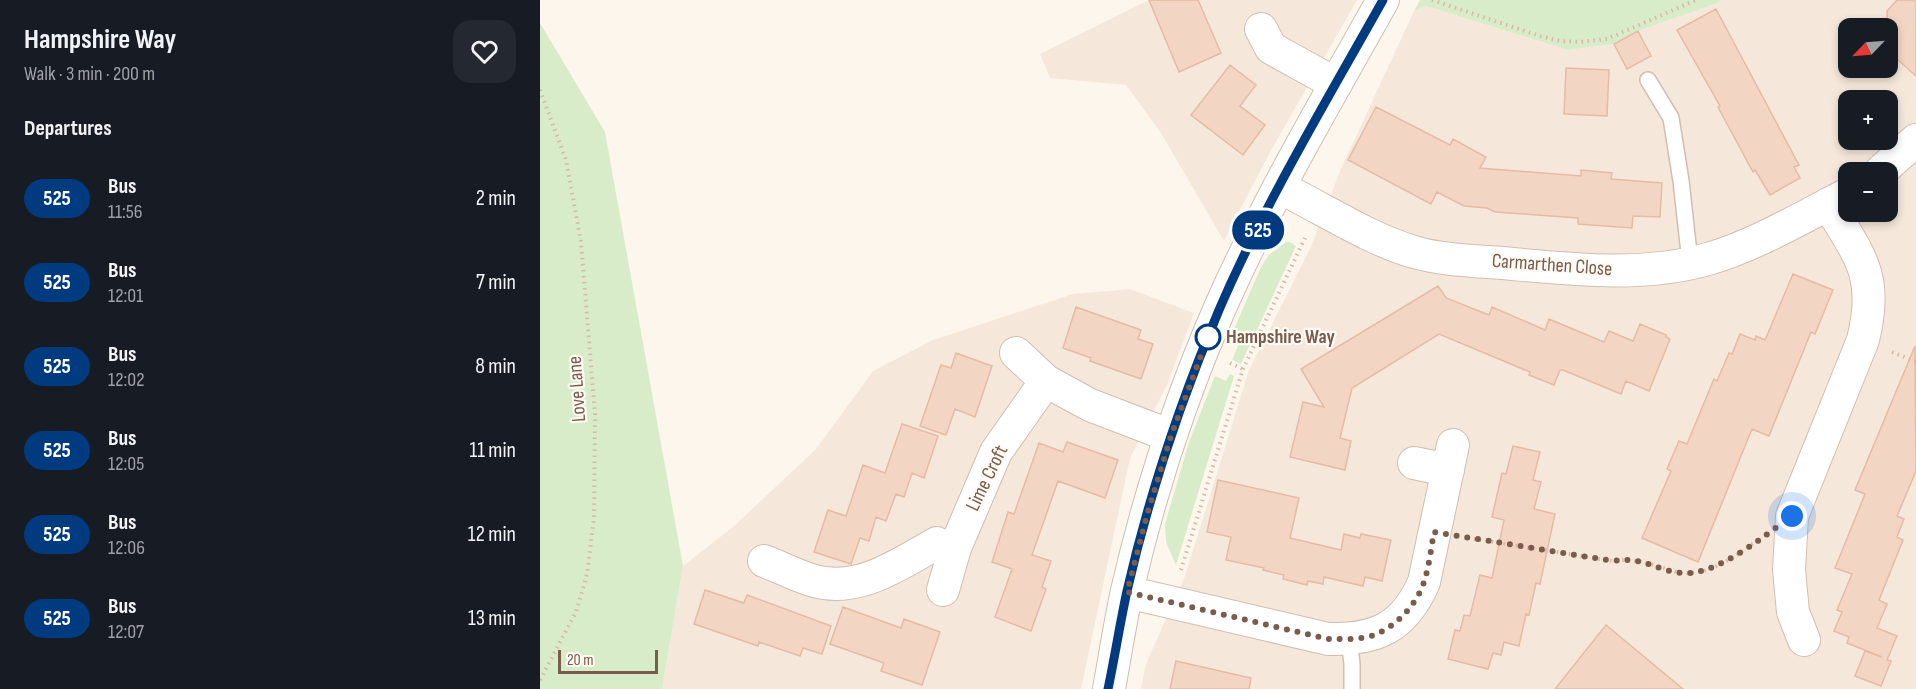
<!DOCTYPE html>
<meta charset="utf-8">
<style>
body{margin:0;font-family:"Sofia Sans Condensed",sans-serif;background:#242831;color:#f1f3f6;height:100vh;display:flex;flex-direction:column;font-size:22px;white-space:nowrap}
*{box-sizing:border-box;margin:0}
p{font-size:20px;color:#9ea1a6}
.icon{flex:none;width:33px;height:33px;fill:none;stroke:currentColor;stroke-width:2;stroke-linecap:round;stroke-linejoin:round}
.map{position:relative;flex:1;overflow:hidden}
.panel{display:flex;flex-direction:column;background:#171b24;width:540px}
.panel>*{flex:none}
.badge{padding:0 12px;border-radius:20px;font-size:21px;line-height:39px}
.needle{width:39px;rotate:245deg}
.buttons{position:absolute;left:1298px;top:18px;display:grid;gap:12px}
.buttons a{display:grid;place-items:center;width:60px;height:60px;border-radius:12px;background:#171b24;box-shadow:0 3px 9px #0003;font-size:30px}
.scale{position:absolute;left:18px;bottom:15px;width:100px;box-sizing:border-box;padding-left:6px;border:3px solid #7a5c4d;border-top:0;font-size:16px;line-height:21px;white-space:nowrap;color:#7a5c4d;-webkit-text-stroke:4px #fffaf3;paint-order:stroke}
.you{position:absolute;width:30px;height:30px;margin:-15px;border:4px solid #fff;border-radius:50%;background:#1a73e8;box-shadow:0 0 0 9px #1a73e833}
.map>.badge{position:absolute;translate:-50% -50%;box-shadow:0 0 0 3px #fff}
h2{padding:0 24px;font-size:22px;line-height:54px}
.round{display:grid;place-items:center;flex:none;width:63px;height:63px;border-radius:18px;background:#242831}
.overview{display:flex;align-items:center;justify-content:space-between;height:102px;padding:0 24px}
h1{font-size:28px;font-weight:700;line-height:45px}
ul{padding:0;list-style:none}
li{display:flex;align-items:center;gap:18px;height:84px;padding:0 24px}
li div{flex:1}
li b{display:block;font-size:22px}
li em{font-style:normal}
li .badge{min-width:66px;font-weight:700;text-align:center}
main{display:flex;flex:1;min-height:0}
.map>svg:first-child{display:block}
.residential{fill:#f5e8da;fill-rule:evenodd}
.green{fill:#d8ecc9}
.building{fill:#f3d5c3;stroke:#e6bba3;stroke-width:1.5}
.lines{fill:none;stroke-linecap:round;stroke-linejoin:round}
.lane-casing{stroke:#d1beb0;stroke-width:18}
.street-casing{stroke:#d1beb0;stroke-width:34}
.path{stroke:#d9b8a5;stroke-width:4;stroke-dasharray:1.5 4.5;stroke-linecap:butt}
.lane{stroke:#fff;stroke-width:15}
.street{stroke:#fff;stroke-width:32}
.line-casing{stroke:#fff;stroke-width:14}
.line{stroke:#003b80;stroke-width:9}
.walk{stroke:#7a5c4d;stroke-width:6;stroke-dasharray:0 10.8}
.stop-dot{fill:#fff;stroke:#003b80;stroke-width:3}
.labels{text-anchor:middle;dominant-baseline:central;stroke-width:4.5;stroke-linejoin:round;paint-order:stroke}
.street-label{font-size:20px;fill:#7a5c4d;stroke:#fffaf3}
.stop-label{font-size:20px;font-weight:bold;fill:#7a5c4d;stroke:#fffaf3;text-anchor:start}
</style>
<main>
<section class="panel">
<div class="overview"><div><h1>Hampshire Way</h1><p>Walk · 3 min · 200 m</p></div><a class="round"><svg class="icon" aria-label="heart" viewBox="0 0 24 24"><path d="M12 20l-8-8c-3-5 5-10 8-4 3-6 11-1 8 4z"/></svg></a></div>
<h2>Departures</h2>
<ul>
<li><span class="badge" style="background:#003b80;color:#fff">525</span><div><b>Bus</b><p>11:56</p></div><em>2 min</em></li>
<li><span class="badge" style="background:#003b80;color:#fff">525</span><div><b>Bus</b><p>12:01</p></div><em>7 min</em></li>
<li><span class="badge" style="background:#003b80;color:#fff">525</span><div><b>Bus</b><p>12:02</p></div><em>8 min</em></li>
<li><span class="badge" style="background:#003b80;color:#fff">525</span><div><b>Bus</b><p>12:05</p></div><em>11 min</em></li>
<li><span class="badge" style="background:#003b80;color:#fff">525</span><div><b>Bus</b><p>12:06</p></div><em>12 min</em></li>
<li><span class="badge" style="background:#003b80;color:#fff">525</span><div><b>Bus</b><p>12:07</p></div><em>13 min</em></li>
</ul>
</section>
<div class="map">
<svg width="1376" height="689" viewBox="0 0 1376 689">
<rect width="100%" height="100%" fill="#fdf6ec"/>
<path class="residential" d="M609 0H817L730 152 684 241 621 133 586 85 510 78 500 54Z
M1181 0H1376V689H601L606 664 645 576 709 370 771 247 800 171 874 11 886 6 1028 50 1074 44 1098 31 1178 3ZM1308 28H1347V68H1308ZM1308 100H1347V140H1308ZM1308 172H1347V212H1308Z
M590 289 654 313 627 385 590 458 541 689H122L143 566 193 527 276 449 333 371 393 340 533 294Z"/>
<path class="green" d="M880 0H1181L1178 3 1098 31 1074 44 1028 50 886 6 874 11Z
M0 23 65 132 143 566 122 689H0Z
M746 242H750L756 246 701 364 692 360 700 341 691 336 722 265 729 255Z
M690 374 694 376 636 565 626 542 625 524 649 442 675 376 686 381Z"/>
<path class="building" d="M609 0H658L681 53 639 72Z
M1357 0H1376V76L1347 50V11Z
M1176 9 1259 165 1254 167 1260 178 1230 195 1215 170 1213 172 1178 107 1180 106 1137 30Z
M1098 31 1111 56 1087 69 1074 44Z
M690 65 716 85 700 106 725 125 703 155 651 115Z
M1026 68 1069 70 1067 116 1024 114Z
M836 107 910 145 913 139 946 157 940 168 1041 176V170L1072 173 1071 179 1122 183 1120 217 1093 216 1092 228 1038 224V218L955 212 947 208 924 206 897 192 891 204 808 160Z
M1253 274 1293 290 1275 334 1271 332 1229 436 1212 429 1158 562 1102 538 1131 471 1127 469 1139 441 1147 444 1174 379 1177 381 1189 353 1192 354 1200 334 1215 340 1216 336 1225 340Z
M898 286 906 298 949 315 952 307 1005 330 1009 319 1064 342 1069 331 1093 341 1100 324 1126 335V337L1130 339 1109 391 1086 381 1081 394 1023 370H1020L1014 385 989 375 990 372 899 334 812 388 800 438 811 441 805 470 750 457 763 402 784 407 761 369Z
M536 307 601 330 598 339 613 344 601 379 550 361 551 358 523 348Z
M1375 346 1376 471 1357 516 1364 519 1357 537 1363 540 1339 600 1347 604 1337 628 1357 636 1347 660 1351 661 1341 686 1315 676 1325 651 1342 657 1307 643 1309 637 1294 631 1302 612 1297 610 1312 574 1295 568 1325 494 1315 490Z
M416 353 452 366 435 417 415 409 406 435 380 426 401 365 411 368Z
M362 424 398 436 384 478 372 473 364 497 356 494 346 521 336 517 329 541 320 538 311 564 274 552 288 510 306 516 323 465 345 473Z
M527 442 578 460 565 498 518 481 492 555 511 561 502 587 506 589 491 631 455 617 472 569 452 562 468 512 474 514 499 443 523 452Z
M973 446 1000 452 993 480 1001 482 994 509 1015 514 1000 584 996 583 989 615 986 614 979 646 964 642 961 655 953 653 948 669 908 659 915 630 920 631 924 615 930 616 940 575 952 578 964 520 952 517 962 473 966 474Z
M678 480 759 498 750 538 801 550 804 534 820 538 821 534 851 540 842 581 825 577 823 586 784 577 783 584 768 581 767 585 743 579 744 575 723 570 724 568 686 560 691 537 667 532Z
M165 590 204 603 207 595 291 626 282 654 263 648 260 656 219 642 218 646 154 624Z
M303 607 361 628 364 619 400 632 382 685 341 671 344 663 290 644Z
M1066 625 1143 689H1015Z
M636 661 711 678 709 689H630Z"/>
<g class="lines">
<g class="lane-casing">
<path id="lane" d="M1108 80 1131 118 1141 181 1150 262
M809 639 812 664V689"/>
</g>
<g class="street-casing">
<path id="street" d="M721 29 731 48 796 84
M1340 172 1376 140
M739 187C782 208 829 239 874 252 905 261 941 261 973 264 1037 270 1105 277 1168 259 1216 245 1263 217 1308 194
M476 353 506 381 550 405 631 436
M874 463 908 470
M224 561C240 567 255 575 271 580 317 595 359 564 397 543
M403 590 415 548 456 452 506 381
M587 592 788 639C836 640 864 628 884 582L913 445
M1264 640 1253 612 1249 570 1252 516 1323 340C1339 275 1320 257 1288 204
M569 689C575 656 580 623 587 591 609 495 640 400 679 310 726 203 786 102 843 0"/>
</g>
<path class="path" d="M892 0 1000 36 1020 41 1040 42 1067 39 1156 0
M0 90 26 160 41 242 55 414 54 518 47 574 36 612 0 680
M1352 352 1376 362
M690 363 703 369
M928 538 1073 561C1096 557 1115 566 1137 572 1165 579 1195 556 1217 541
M641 570 703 369 765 238"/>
<use href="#lane" class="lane"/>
<use href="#street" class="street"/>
</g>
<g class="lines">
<g class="line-casing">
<path id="line" d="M568 689C575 656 580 623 587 591 609 495 641 400 679 310 725 203 786 102 843 0"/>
</g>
<use href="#line" class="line"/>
<path class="walk" d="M668 337 631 436 607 515 587 592 788 639C803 639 820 640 834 635 856 627 877 604 884 582 889 567 891 549 894 532L1073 561C1102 556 1115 570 1141 573 1178 576 1223 536 1252 516"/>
</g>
<circle class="stop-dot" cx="668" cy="337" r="12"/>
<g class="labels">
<g class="street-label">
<text transform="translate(1012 265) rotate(4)">Carmarthen Close</text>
<text transform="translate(37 389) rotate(-94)">Love Lane</text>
<text transform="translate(447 478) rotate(-64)">Lime Croft</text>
</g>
<g class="stop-label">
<text x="686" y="337">Hampshire Way</text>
</g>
</g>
</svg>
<div class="buttons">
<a><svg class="needle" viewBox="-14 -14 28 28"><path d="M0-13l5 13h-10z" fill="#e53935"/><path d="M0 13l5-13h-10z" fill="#9ea1a6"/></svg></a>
<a>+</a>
<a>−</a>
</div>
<div class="scale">20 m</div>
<div class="you" style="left:1252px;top:516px"></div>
<b class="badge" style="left:718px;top:230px;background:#003b80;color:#fff">525</b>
</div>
</main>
